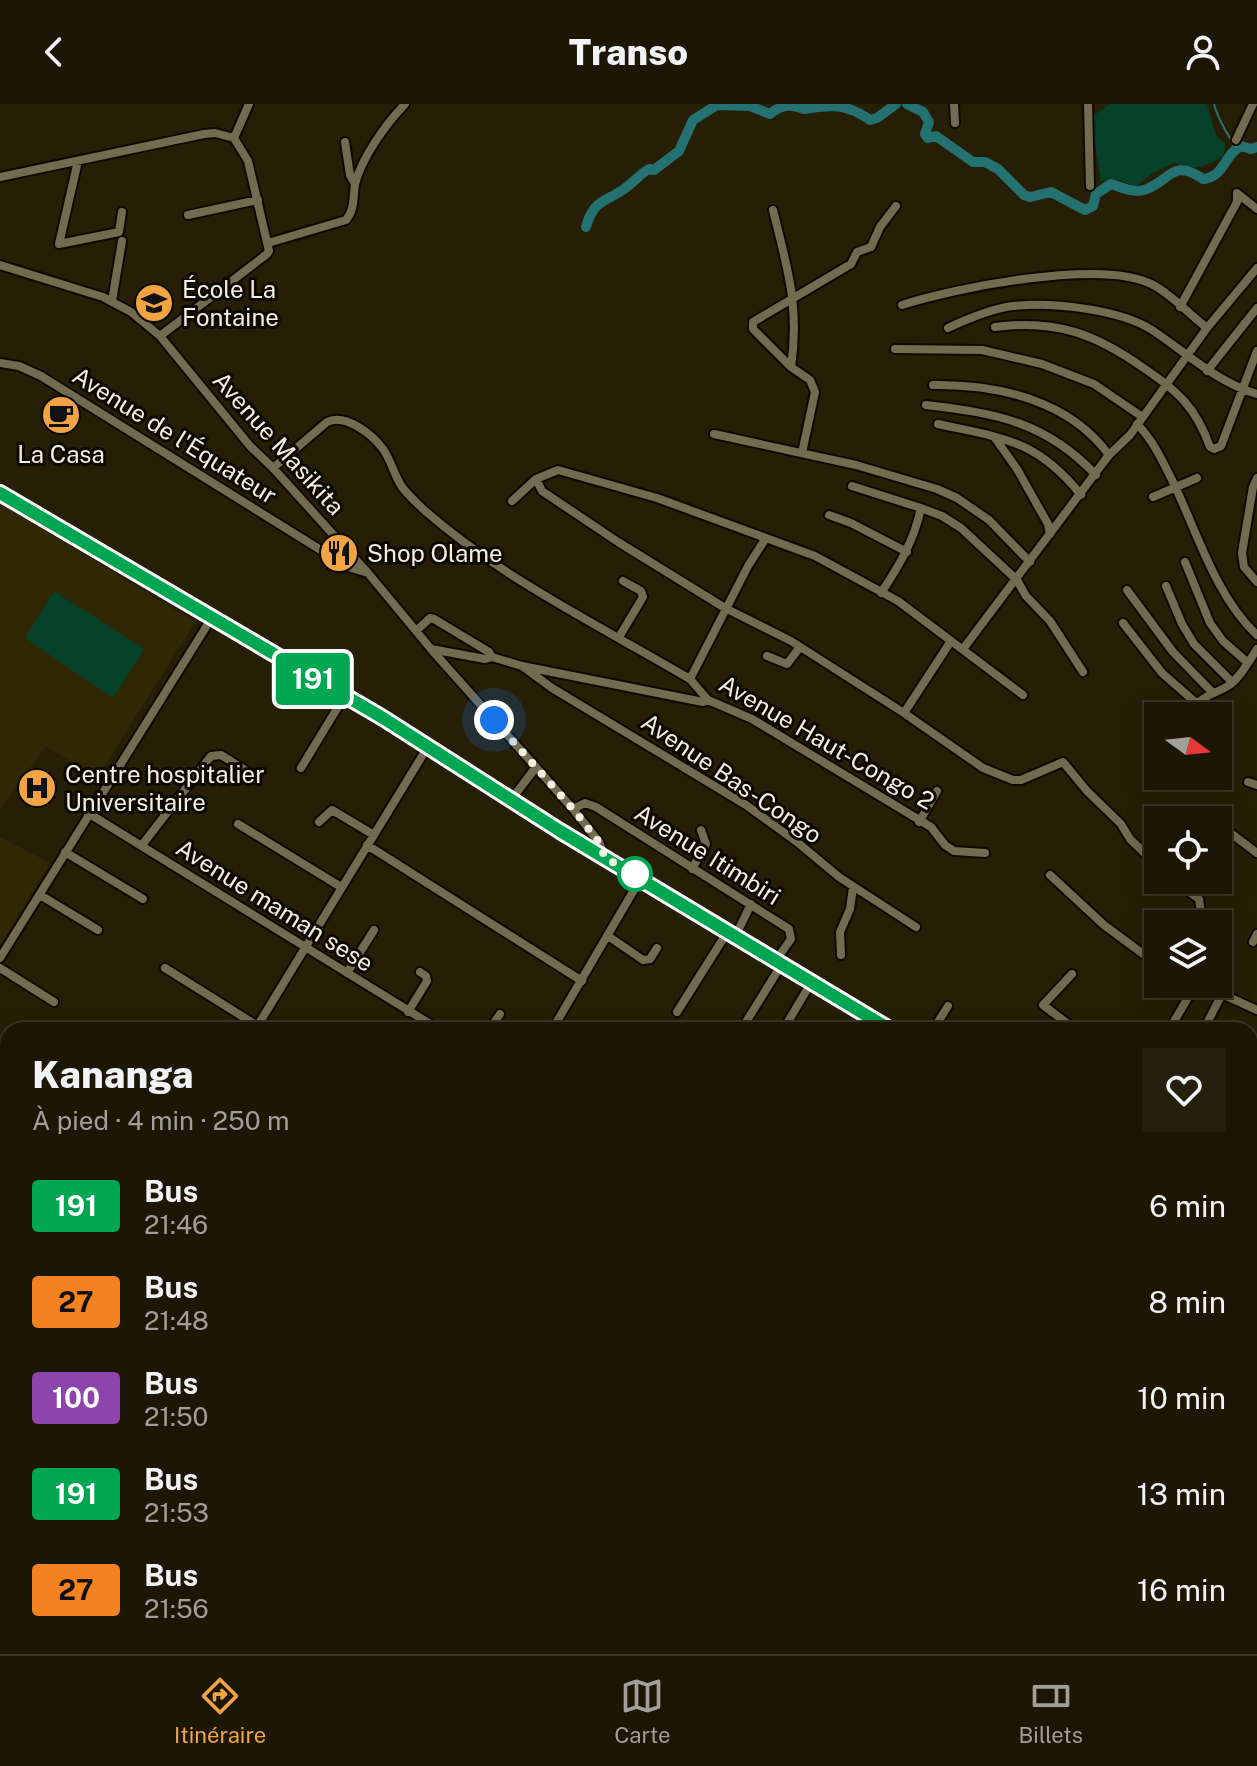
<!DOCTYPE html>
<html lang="fr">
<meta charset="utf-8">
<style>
body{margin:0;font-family:"Public Sans",sans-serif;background:#25200e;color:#f1f3f6;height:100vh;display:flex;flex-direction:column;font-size:30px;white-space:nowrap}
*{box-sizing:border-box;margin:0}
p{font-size:26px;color:#a09f9a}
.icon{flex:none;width:44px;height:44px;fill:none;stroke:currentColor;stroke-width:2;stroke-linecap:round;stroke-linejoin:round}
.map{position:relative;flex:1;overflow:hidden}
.sheet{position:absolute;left:0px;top:918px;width:1258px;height:632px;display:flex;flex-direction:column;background:#1c1704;border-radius:24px 24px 0 0;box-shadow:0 4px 20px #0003,0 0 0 2px #3a3626}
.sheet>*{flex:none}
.badge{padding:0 16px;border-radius:6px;font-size:28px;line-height:52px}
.needle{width:52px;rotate:105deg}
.fabs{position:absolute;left:1144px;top:598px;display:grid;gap:16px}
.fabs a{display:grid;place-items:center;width:88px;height:88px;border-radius:0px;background:#1c1704;box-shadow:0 4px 20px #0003,0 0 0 2px #3a3626;font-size:40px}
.you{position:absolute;width:40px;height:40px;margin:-20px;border:6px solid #fff;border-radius:50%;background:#1a73e8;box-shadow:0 0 0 12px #1a73e833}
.map>.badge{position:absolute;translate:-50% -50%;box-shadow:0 0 0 4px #fff}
.round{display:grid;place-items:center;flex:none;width:84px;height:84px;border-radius:0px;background:#25200e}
.headline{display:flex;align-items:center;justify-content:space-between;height:136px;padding:0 32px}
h1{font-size:38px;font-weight:800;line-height:60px}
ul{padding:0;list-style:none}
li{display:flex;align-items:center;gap:24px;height:96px;padding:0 32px}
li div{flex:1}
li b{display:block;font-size:30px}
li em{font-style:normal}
li .badge{min-width:88px;font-weight:700;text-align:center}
header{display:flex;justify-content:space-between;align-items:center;height:104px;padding:0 32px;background:#1c1704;font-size:36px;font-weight:800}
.tab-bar{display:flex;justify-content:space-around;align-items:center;height:112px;border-top:2px solid #3a3626;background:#1c1704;font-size:22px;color:#a09f9a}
.tab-bar a{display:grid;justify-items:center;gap:4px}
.tab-bar .selected{color:#f3a442}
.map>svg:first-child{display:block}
.built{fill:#302804}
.green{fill:#054029}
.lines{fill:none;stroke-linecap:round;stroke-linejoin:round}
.stream{stroke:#247171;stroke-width:2}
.river{stroke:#247171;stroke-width:10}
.minor-casing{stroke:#0f0900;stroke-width:12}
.major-casing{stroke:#0f0900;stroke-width:14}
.minor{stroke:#726b4f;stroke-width:8}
.major{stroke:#817da7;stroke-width:10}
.line-casing{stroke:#fff;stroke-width:18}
.line{stroke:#00a651;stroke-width:12}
.walk{stroke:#f4f0e0;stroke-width:8;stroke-dasharray:0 14.4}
.stop-dot{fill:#fff;stroke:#00a651;stroke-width:4}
.labels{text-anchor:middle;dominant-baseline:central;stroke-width:6;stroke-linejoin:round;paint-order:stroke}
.poi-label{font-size:24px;fill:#f4f0e0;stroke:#0c0902;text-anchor:start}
.street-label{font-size:24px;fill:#f4f0e0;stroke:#0c0902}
</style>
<header><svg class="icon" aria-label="back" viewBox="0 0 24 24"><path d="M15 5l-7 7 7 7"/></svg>Transo<svg class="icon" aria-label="person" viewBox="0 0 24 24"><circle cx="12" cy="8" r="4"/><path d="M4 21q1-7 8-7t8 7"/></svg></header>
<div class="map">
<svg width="1257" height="1550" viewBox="0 0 1257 1550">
<rect width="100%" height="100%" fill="#261f05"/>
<path class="built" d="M0 399 195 518 97 674 46 642 0 705Z
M0 733 50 759 0 841Z"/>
<path class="green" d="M1110 0H1207L1216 32 1226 40 1223 52C1202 65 1197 66 1174 59L1153 69 1135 83 1119 76 1101 78 1091 13Z
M54 487 144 545 113 594 25 534Z"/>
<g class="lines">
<path class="stream" d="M1214 0C1218 17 1228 29 1235 44"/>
<path class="river" d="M907 0 923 8 929 18 925 30 928 34 936 32 973 58H985L998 65 1024 91 1030 93 1051 88 1085 106 1093 102 1096 90 1111 80C1121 83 1133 89 1144 86 1170 78 1172 53 1203 75 1225 73 1224 50 1241 42L1251 45 1257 43
M586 123C594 93 609 98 628 82 636 76 640 70 649 65L654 66 679 47 693 16 717 1 750 2 770 10C782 0 791 0 804 5 832 0 847 0 870 16L877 14 896 0"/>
<g class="minor-casing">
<path id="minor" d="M954 0 955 19
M1088 0 1090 82
M234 34 249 0
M1236 36 1253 0
M345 38 350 71 355 80
M78 57 59 140 119 128 122 108
M0 73 204 30 215 29 234 34 248 57 269 147 267 150 160 232
M773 106C787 163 800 202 791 263L810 276 815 288 802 349
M188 111 258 96
M268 139 346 116C355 105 353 93 355 80 362 53 386 20 405 0
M0 161 103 193 131 208 160 232 250 342 273 364 368 469 431 545 573 705 599 738 605 754
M112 197 122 137
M902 201C955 184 1106 153 1155 182 1173 192 1190 211 1207 224
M1180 203 1237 98V89L1257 105
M995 223C1056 215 1096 230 1145 265 1179 288 1196 304 1210 343L1214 345 1221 342 1257 247
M948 224C969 214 990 205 1013 202 1052 198 1119 205 1152 226 1187 249 1216 278 1257 290
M895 245 982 246 1042 260 1094 280 1141 312
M0 259 19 262 41 272 348 463 368 469
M791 263 753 225V218L851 160 857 148 871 143 880 123 896 102
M1207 267 1257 204
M933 281C997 280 1069 296 1109 351
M926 301C996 309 1046 318 1096 371
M938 320C1003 334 1037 336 1081 391
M1137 320C1153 336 1163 358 1173 378 1197 428 1216 493 1257 531
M714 330 856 361 937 385 957 394 989 416 1030 458
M995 334 1017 365 1048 420 1050 430
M273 364 327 318C345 309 372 330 383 345 391 356 394 371 402 383 408 391 416 398 423 405 501 474 600 522 690 575
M1257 374 1253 383 1242 449 1244 463 1257 478
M536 375 542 387 618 438 725 504 791 537 904 609 983 664 1013 676H1021L1063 658 1087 687 1121 720 1130 735 1158 762
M852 382 921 404 942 412 961 424 1017 476 1026 492 1050 517 1083 568
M1153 393 1197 374
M512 397 536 375 558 366 657 394 766 434
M829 411 851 419 907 448
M1185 458 1210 519 1223 537 1248 559
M1166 482 1182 520 1194 540 1232 578
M1127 486 1173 548 1211 587
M881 489C899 462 914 437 921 404
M1123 519 1162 569 1195 598H1199C1211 588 1217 589 1228 582 1240 574 1249 557 1257 545
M416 527 430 514 434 515 489 548 492 553
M619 533 643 493 641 487 623 477
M431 545 485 555 492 553 522 562 703 598 708 596
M963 545 1109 351 1130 331 1207 224 1257 164
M767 552 787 560 800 543
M522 562 552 584 746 701 797 738 839 773 916 823
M904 609 951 537
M301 664 344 593
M1248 678 1257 681
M511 696 536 663
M573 705 585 699 596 703 789 825 791 835 776 856
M88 709 440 926
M319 718 332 706 374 731
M919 718 937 687
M238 720 341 783
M1224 724 1257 749
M142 741 211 652 221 651 255 672
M367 741 582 877
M65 748 143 795
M985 749 954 747 945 741 931 723 752 615 708 596 690 575 748 462 766 434 815 452 898 497 1023 591
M692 765 706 740 701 726
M1050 771 1104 821 1158 861
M1173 776 1199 795 1201 810 1198 820
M40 791 98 826
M736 831 751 800
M608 832 643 856 650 855 657 844
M1253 838 1257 830
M841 851 840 828 850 805 853 783
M0 854 211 515
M0 864 54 898
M165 864 264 926
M347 869 374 826
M1072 870 1043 901 1076 926
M1200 880 1257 906
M408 908 427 877 426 872 420 868
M677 908 728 827
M1204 925 1222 890
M255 926 427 644
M489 926 500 910
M552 926 641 774
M741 926 782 860
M783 926 811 879
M862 926 869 913
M933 926 948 902
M1169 926 1196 880
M0 942 8 947
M1250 1018 1257 1003
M3 1073 8 1089
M0 1135 8 1139
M1250 1210H1257
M0 1230 8 1235
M0 1341 8 1328
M0 1443 8 1448
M164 1542 177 1550
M453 1542 456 1550
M682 1542 687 1550
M835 1542 840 1550
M890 1542 895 1550
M981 1542 985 1550
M579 1545 588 1542
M770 1550 785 1542
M1028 1550V1542
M1091 1550V1542
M1171 1550 1182 1542"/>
</g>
<g class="major-casing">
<path id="major" d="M0 389 383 614 560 727 891 926
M1250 1111 1257 1112"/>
</g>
<use href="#minor" class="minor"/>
<use href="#major" class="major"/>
</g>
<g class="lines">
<g class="line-casing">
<path id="line" d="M0 389 383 614 560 727 891 926"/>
</g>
<use href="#line" class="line"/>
<path class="walk" d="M494 616 573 705 599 738 605 754 635 770"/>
</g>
<defs>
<g id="school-disc" transform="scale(2)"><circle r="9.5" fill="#f3a442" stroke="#0c0902"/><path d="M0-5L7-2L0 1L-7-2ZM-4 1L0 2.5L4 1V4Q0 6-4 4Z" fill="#111"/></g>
<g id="cafe-disc" transform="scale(2)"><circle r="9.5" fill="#f3a442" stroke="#0c0902"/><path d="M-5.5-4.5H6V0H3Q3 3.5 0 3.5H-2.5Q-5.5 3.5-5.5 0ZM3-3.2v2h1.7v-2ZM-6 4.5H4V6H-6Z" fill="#111"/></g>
<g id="restaurant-disc" transform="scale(2)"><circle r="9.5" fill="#f3a442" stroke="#0c0902"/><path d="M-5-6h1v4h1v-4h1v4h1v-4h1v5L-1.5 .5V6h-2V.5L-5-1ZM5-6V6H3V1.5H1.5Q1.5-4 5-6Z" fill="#111"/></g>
<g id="hospital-disc" transform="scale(2)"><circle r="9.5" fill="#f3a442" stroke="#0c0902"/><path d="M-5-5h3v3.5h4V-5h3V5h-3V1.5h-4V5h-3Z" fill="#111"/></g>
</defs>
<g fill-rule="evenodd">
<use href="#school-disc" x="154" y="199"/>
<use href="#cafe-disc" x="61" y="311"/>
<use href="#restaurant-disc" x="339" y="449"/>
<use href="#hospital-disc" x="37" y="684"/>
</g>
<circle class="stop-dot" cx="635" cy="770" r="16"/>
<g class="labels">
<g class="poi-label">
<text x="182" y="185">École La<tspan x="182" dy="28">Fontaine</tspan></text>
<text x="61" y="350" text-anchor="middle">La Casa</text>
<text x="367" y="449">Shop Olame</text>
<text x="65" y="670">Centre hospitalier<tspan x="65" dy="28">Universitaire</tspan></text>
</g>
<g class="street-label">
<text transform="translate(175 331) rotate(32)">Avenue de l'Équateur</text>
<text transform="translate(279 339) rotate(48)">Avenue Masikita</text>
<text transform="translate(827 638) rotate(30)">Avenue Haut-Congo 2</text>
<text transform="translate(732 674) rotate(34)">Avenue Bas-Congo</text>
<text transform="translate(708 750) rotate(32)">Avenue Itimbiri</text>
<text transform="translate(275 801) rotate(32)">Avenue maman sese</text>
</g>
</g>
</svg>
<div class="fabs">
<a><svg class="needle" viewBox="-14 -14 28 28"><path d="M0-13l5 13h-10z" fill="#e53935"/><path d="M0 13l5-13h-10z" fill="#a09f9a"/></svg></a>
<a><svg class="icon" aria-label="locate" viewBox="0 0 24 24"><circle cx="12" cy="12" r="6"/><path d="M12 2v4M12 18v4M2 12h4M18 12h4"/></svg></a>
<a><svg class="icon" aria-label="layers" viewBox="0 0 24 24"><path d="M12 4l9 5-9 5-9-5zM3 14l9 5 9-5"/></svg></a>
</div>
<div class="you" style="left:494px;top:616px"></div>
<b class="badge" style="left:313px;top:575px;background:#00a651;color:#fff">191</b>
<section class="sheet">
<div class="headline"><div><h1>Kananga</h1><p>À pied · 4 min · 250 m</p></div><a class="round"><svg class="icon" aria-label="heart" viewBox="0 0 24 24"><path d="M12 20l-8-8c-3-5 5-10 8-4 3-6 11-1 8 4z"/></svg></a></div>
<ul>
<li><span class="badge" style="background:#00a651;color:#fff">191</span><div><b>Bus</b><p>21:46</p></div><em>6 min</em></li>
<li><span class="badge" style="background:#f58220;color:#111">27</span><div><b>Bus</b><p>21:48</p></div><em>8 min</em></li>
<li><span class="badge" style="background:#8e44ad;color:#fff">100</span><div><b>Bus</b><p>21:50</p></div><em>10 min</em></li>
<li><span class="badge" style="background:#00a651;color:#fff">191</span><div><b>Bus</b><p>21:53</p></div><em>13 min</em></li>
<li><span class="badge" style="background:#f58220;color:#111">27</span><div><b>Bus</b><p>21:56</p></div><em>16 min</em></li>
</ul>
</section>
</div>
<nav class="tab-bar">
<a class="selected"><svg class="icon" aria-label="directions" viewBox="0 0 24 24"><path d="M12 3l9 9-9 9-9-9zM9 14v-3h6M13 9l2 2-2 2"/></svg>Itinéraire</a>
<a><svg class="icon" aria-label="map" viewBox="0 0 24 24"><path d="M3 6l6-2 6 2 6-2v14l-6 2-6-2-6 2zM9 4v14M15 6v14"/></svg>Carte</a>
<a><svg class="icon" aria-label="tickets" viewBox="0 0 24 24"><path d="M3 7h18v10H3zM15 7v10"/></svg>Billets</a>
</nav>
